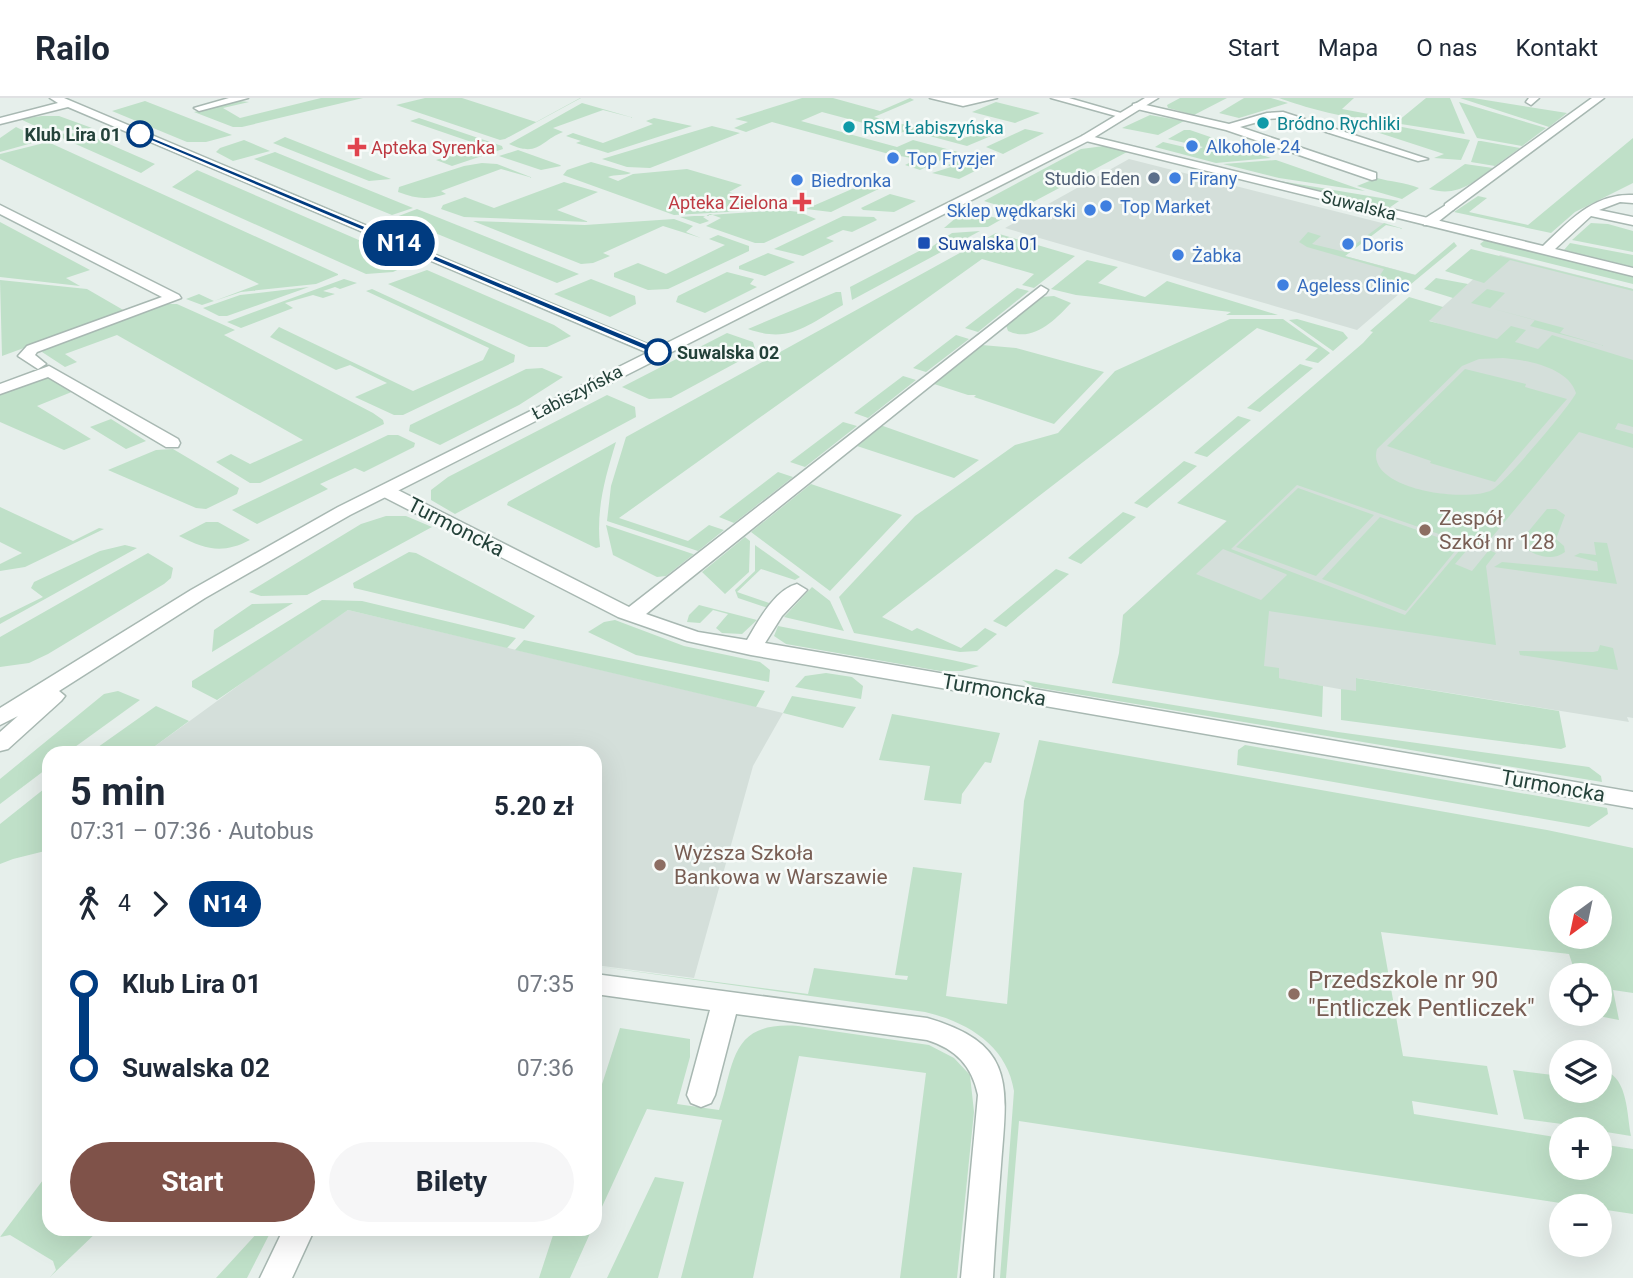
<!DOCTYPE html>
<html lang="pl">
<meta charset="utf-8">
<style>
body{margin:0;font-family:Roboto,sans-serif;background:#f6f6f7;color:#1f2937;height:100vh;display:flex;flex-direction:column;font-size:26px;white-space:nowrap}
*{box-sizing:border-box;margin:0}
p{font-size:23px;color:#747a83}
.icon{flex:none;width:38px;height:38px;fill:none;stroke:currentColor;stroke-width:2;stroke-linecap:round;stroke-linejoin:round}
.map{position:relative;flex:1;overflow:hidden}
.drawer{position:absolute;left:42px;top:648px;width:560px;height:490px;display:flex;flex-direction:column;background:#fff;border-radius:21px;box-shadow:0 7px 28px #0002}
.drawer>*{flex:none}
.badge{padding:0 14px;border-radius:23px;font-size:24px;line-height:46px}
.needle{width:46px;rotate:213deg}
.buttons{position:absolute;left:1549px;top:788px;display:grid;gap:14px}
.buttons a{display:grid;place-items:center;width:63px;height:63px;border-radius:50%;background:#fff;box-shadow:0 7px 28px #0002;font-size:35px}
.map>.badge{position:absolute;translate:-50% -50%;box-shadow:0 0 0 4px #fff}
.legs{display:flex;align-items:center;gap:10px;height:77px;padding:0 28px;font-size:23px}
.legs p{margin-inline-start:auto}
.overview{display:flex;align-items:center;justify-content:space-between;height:119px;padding:0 28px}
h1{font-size:38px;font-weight:700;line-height:52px}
.cta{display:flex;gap:14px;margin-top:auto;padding:14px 28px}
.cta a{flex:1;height:80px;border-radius:42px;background:#7f5249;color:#fff;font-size:28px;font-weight:700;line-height:80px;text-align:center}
.cta a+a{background:#f6f6f7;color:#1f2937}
ul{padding:0 28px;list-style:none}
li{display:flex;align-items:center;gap:24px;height:84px;font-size:26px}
li i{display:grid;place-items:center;width:10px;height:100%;margin:0 9px;background:currentColor}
li i::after{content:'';width:18px;height:18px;margin:-9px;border:5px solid;border-radius:50%;background:#fff}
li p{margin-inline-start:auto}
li:first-child i{background:linear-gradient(#0000 50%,currentColor 0)}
li:last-child i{background:linear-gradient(currentColor 50%,#0000 0)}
header{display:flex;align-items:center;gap:42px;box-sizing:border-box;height:98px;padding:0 35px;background:#fff;border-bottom:2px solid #e0e1e3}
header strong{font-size:33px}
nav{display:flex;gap:38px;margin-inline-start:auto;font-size:24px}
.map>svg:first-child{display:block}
.built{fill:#d4dfda}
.green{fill:#bfe0c8;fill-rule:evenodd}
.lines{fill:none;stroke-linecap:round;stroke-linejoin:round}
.pedestrian-casing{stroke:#a8b8b2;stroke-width:3}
.minor-casing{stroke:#a8b8b2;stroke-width:3}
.tertiary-casing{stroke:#a8b8b2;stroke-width:3}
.pedestrian{fill:#fff;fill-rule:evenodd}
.minor{fill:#fff;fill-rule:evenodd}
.tertiary{fill:#fff;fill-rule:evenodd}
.line-1{fill:#003b80;stroke:#fff;stroke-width:2}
.culture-dot{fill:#0f9aa8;stroke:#f7fbf9;stroke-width:2.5}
.stop-1-dot{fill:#fff;stroke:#003b80;stroke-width:3.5}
.shop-dot{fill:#3f7fe0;stroke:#f7fbf9;stroke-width:2.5}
.health-dot{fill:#e0444e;stroke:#f7fbf9;stroke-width:2.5}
.service-dot{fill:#5c6f8a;stroke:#f7fbf9;stroke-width:2.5}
.transit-dot{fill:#1a4fb4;stroke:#f7fbf9;stroke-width:2.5}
.education-dot{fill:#8d6e63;stroke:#f7fbf9;stroke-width:2.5}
.labels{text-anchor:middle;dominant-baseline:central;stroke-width:5;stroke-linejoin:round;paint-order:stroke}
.far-culture-label{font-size:18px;fill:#0d838f;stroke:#f7fbf9;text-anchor:start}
.far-stop-label{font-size:18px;font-weight:bold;fill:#24423a;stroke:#f7fbf9;text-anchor:end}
.far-shop-label{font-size:18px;fill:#366cbe;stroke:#f7fbf9;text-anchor:start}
.far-health-label{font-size:18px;fill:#be3a42;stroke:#f7fbf9;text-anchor:start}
.far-service-label{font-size:18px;fill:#4e5e75;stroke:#f7fbf9;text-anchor:end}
.far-street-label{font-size:18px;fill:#24423a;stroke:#f7fbf9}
.far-transit-label{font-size:18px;fill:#164399;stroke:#f7fbf9;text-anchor:start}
.education-label{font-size:21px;fill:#785e54;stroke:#f7fbf9;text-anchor:start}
.street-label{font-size:21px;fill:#24423a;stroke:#f7fbf9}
.near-education-label{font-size:24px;fill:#785e54;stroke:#f7fbf9;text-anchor:start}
</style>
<header>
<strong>Railo</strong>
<nav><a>Start</a><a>Mapa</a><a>O nas</a><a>Kontakt</a></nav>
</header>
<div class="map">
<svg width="1633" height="1180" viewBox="0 0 1633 1180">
<rect width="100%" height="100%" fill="#e6efeb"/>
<path class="built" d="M1129 61 1386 126 1345 158 1420 178 1357 232 1005 130Z
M1500 157 1633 191V620L1627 619 1629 624 1357 580 1356 594 1278 580 1123 517 1442 227 1428 222Z
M348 512 783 615 753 668 694 880 595 867V654H147L283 555Z"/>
<path class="green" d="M321 0H363L242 29H233L194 14 240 3 249 4 223 10 240 20Z
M425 0H462L536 24 580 0H581L505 41 500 42 396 7Z
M802 0H833L880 13 910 0 914 2 874 19 962 41 989 29 1003 33 967 48 907 32 901 35 822 14 801 23 897 49 913 42 958 54 920 72 905 67 917 61 889 56 772 24 746 34 734 30 748 24 735 21Z
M1180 0H1227L1194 17 1168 10 1167 7Z
M1244 0H1271L1288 5 1239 20 1219 15Z
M1279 0H1354L1342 11 1374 17C1356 26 1299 7 1279 0Z
M1426 0H1450L1465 36 1375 22 1378 20 1398 23Z
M1460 0H1473L1567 15 1549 29Z
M145 3 232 37 206 44H187L112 13Z
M996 4 1040 15 1015 25 972 14Z
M1459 4 1546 30 1522 48 1477 40Z
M582 5 634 20 603 12 553 30 563 34C541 42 539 60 509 46Z
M1150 17 1184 23 1158 37 1122 30Z
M42 18H59L92 30 48 34 20 21Z
M419 20 502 48 503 51 452 68 436 62C453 56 469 57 486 49L410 23Z
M654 20 692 28 608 55 576 45 581 43 566 38 573 35 603 45 653 26 646 23Z
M1376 24 1470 42 1461 62 1434 60 1444 56 1361 29Z
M712 28 740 35 650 70 627 69 602 61Z
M16 29 43 42 0 54V40Z
M1025 31 1044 35 1003 56 986 49Z
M1184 32H1190L1271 60 1216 65 1155 49 1163 44 1197 52 1203 49 1168 41Z
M84 35 155 66 141 75 53 36Z
M285 39 391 81 369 83 273 45Z
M1633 40V85L1575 114 1551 135 1454 114 1478 98 1487 100 1469 114 1528 127Z
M244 42 270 53 233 63 216 54 220 50Z
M1478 43H1481L1520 50 1495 68 1471 64Z
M48 44 338 176V177L316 186 241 194 202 207 186 201 199 196 214 203 259 186 0 61V56Z
M1104 48 1127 54 1016 113 984 103 1081 51Z
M518 52 560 67 561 68 541 72 499 58Z
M275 54 413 110 392 117 254 61Z
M971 57 995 63 959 81 932 75 951 69 948 67Z
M1276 62 1365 93 1279 80 1223 66Z
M591 64 631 75C623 78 616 76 608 79L618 83 633 76 687 71 742 87 729 94 783 111 674 117 563 77 567 72Z
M482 65 497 66 533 80 501 71 441 93 446 96C427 102 417 101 398 94L399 89 464 68Z
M1465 66 1493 70C1471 86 1457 99 1429 91Z
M197 72 412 165 393 174 366 176 172 89Z
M1377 80C1391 84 1404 84 1419 90L1402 101 1357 88Z
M875 81 891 85 831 114 806 111Z
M1274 82 1399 103 1389 110Z
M564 84 598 94 557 112 589 124 464 119 441 111 443 107 465 99 494 110Z
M890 96 916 103 894 114 863 112 861 110Z
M417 111 579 176 557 185 396 119Z
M782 112 799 114 816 121 764 145H755L706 128 721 120 710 116 703 119 709 123 700 126 680 119Z
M964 113 1002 121 988 129 944 130Z
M843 118 874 119 877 122 852 134 843 132 826 140 834 143 803 158 774 151Z
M674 121 693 128 686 134 701 140 663 128 603 155 610 158 593 165 581 166 473 123 585 127Z
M0 124 90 172 66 180 80 188 0 179Z
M1384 125 1404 131 1386 127 1345 158 1415 177 1454 144 1457 148 1405 191 1377 182 1384 171 1307 149 1299 144 1308 134 1321 138 1312 146 1345 154Z
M1591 125 1608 126 1633 133V154L1572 142Z
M980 133 852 202 850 189 923 151 927 152 952 135Z
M996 135 1075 158 1034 190 1022 187 1034 176 982 161 619 420 688 443 709 427 724 432 698 453 607 423 611 388 626 339Z
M718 137 749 148V153L668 191 648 192 614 179V175L638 165 666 176 725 147 709 141Z
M1485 142 1633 178V186L1483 149 1480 146Z
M1570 145 1633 157V169L1564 152Z
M1471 151 1633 191V193L1510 162 1484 185 1445 173Z
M768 155 795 164 765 178 739 171V168Z
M1087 162 1118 169 1098 185 1145 199 1167 183 1278 217H1226L1231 214 1076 197 1051 191Z
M427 172 554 227 571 238 547 249H529L388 186Z
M727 174 754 181 750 186 757 189 705 215 676 204 678 198Z
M1436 180 1468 186 1453 200 1424 191Z
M344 181 357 185 340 191 335 189 323 193 335 196 323 200 313 197 285 205 293 210 241 230 227 224Z
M591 181 635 198 636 206 610 219 554 196Z
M0 182 87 191 125 213 2 258Z
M309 189 227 218H219L203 210 240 197Z
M1017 190 1029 193 978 234 965 230Z
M372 191 515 257 514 264 403 317H394L355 299 387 285 350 267 336 272 270 239 279 229 413 293 483 262 489 250 366 193Z
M1487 191 1505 195 1490 210 1564 230 1560 235 1605 248 1530 228 1535 222 1471 205Z
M836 194H841L843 207C807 227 790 246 748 231Z
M1054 198 1071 205C1055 222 1033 245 1008 233L1006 227 1041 199Z
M1409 199 1443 209 1429 223 1497 241 1511 228 1526 232 1515 244 1538 251 1552 237 1633 262V329L1618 325 1615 331 1633 336V350L1579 334 1483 450 1472 446 1455 466 1472 473 1489 452 1496 455 1486 468 1496 547 1269 513 1264 568 1279 570V580L1323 588 1322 619 1112 585 1119 555 1123 517 1227 423 1177 405 1363 245 1373 234 1370 233ZM1503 260C1526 262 1568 269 1576 295 1571 307 1503 387 1492 392 1467 405 1365 392 1377 351L1462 268 1479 261ZM1297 387 1465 445V446L1405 517 1231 451ZM1223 451 1286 476 1287 477 1261 502 1196 476Z
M167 206H177L235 232 224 237 373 315 383 322 384 326 260 385H250L216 364 231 356 250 366 303 342 117 237 65 256 77 264 65 269 42 254 50 248Z
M1230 221H1283L1330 255 1318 265 1305 262 1318 250 1257 230 882 519 912 533 917 530 961 550 985 530 997 536 977 553 960 554 854 535 839 499 915 418 1015 347 1058 335 1115 273Z
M1297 221 1343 234 1348 240 1333 253 1289 222Z
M727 235 753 244 756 254 671 300 649 301 622 289Z
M956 237 969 241 926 274 913 270Z
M982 247 1016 250 1104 274 1054 326 974 299 976 297H968L934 286Z
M1300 266 1313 270 1260 314 1247 310Z
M542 270 563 279 519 307 440 347 409 333 410 327 526 271Z
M1465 271 1526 286 1525 289 1567 301 1495 384 1430 365 1431 363 1387 348Z
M903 278 916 282 868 320 854 315Z
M49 279 74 293 37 308 91 341 64 352 0 324V294Z
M607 297 635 309 636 319 455 416 431 402V392L448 379Z
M1238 318 1251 322 1207 359 1194 355Z
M111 321 146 343 126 351 90 329Z
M843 324 857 328 805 369 790 364Z
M882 328H883L979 362 954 380 857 348Z
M388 337H398L415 345 414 349 364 374 355 370 320 386 328 391 257 426 232 412Z
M616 344C605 380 596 411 600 449L596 450 507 407 508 404Z
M173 351 239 390 237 396 206 411 196 410 108 372 156 352Z
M1184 363 1197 368 1147 410 1134 405Z
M778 374 793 379 734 425 719 419Z
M811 386 902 417 830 493 751 434Z
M1298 390 1374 417 1316 478 1236 449Z
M0 409 73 443 99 430 104 431 25 469 0 473V466L22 455 0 444Z
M1547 411H1556L1565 417 1556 441 1564 448 1565 454C1552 464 1533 458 1522 447L1523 440Z
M1123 414 1136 419 1081 466 1068 460Z
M386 418H406L432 429 307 497 261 498 249 494 361 426Z
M1380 419 1460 447 1406 513 1322 481Z
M206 424H218L250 442C223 456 206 452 179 438Z
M606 427 693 456H694L666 478 657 479 613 457Z
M745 439 750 443 749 474 725 496 702 474Z
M1594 444 1607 445 1617 486 1494 469 1502 464 1598 473 1597 464 1574 458 1580 455 1596 457Z
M125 447 137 450 0 526V520L43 499 31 490 34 484 100 453Z
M755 447 800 479 795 482 761 471 737 494 772 506 768 510 738 500 735 492 755 473Z
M409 454 416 455 535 518 524 531 354 490 353 485Z
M148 455 173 470 171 480 164 486 48 556 29 565 0 569V539Z
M1056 471 1069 476 1006 529 993 523Z
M812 489 830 503 844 533 784 519Z
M322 502 362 503 516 540 507 550 348 512 217 602 192 589V583Z
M293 505 212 554 214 532 252 506Z
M699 507 757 522 742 536 722 535 716 530 728 516 713 512 700 525 687 524 689 517Z
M615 522 684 548 760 564 770 572 769 584 636 557 588 534 604 524Z
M778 528 952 562 979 568 962 573H940L786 546 774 538Z
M524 542 765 593 756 609 515 552Z
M1600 547 1613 550 1618 572 1520 557 1519 553 1593 554 1598 553Z
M826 575 852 579 863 588 861 601 795 589 805 578Z
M1356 580 1559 613 1566 649 1561 651 1341 622V591L1356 593Z
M1022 582 1338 634 1589 669 1601 678 1602 684 1034 589Z
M118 593 140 602 68 654H49V669L0 706V681L104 596Z
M792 598 856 609 843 630 783 615Z
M156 608 189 623 147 654H91Z
M892 616 1000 635 991 665 985 664 962 696 961 706 924 702 930 668 879 662Z
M1039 642 1547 732 1633 750V895L1613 892 1619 922 1588 916 1600 915V877H1576L1569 856 1381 834 1403 958 1487 968 1498 1017 1412 1003 1414 1016 1561 1040V1069H1600V1046L1633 1051V1116L1600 1111V1108H1580L1019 1023 1006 1180H1000L1014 993C1007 948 968 924 925 914L595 868 808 896 814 870 907 882 908 878 895 877 913 769 962 775 946 898 1007 906 1024 703ZM1561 800H1600V838H1561Z
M1245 647 1607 710 1608 716 1589 729 1237 667 1238 652Z
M49 687V752L13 761 0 766V726Z
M798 928 929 947 954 960 970 977 974 1014 957 1180H900L926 975 799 958 753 1180H681L722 1022 647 1011 595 1124V1008L620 930 690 941V959L677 1006 719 1012C735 964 730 923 798 928Z
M1513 972 1561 978V992H1600V983L1608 984 1605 973C1628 980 1627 1018 1631 1038L1600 1033V1031L1524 1021Z
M46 1078 49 1079V1130L100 1131 50 1179 56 1172 53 1163 10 1137 0 1139Z
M655 1079 684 1084 658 1180H607Z
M555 1131H592L570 1180H539Z
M260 1132 269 1137 247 1180H216Z"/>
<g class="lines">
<g class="pedestrian-casing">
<path id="pedestrian" d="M1449 105 1455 109 1453 112 1434 127H1424V121Z"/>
</g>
<g class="minor-casing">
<path id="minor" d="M50 0H64L666 254 658 259 653 257 68 9 0 26V20L58 5Z
M229 0H248L199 13 194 10Z
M930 0H997L963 8Z
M1051 0H1069L1128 17 1123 20Z
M1529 0H1539L1531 7 1526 4Z
M1592 0H1604L1453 112H1445V106Z
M1137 5 1229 26 1267 15 1283 14 1428 61 1418 63 1282 20 1268 21 1240 29 1376 75V81L1372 82 1226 32 1133 10V6Z
M1086 37 1543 148C1569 123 1594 95 1633 97V105L1620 104 1599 112 1633 119V127L1591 118 1555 151 1633 170V178L1082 42V38Z
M0 107 179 197 181 200 37 254 35 257 46 266 38 271 18 258 27 248 162 199 0 116Z
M1041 188 1048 192 1046 195 646 516 698 534 747 542C758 524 774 492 797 486L807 492 782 518 765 545 1633 694V710L751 557 687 543 618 519 378 396 375 392 384 387 390 388 629 509Z
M49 268 178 341 180 345 178 349H166L48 279 0 296V286Z
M595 876 927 920C1017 946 1007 988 1001 1067 998 1105 995 1142 993 1180H961L978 997C972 968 956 951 927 942L736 916 715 997 711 1005 701 1009 691 1005 687 997 710 912 595 896Z
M284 1130H315L292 1180H260Z"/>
</g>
<g class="tertiary-casing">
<path id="tertiary" d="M1145 0H1158L1090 42 350 417 205 500 59 593 65 598 61 603 8 651 0 653V634L18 618 0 627V610L191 492 338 409 1082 38Z"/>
</g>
<use href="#pedestrian" class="pedestrian"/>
<use href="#minor" class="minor"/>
<use href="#tertiary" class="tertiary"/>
</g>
<path class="line-1" d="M140 34 661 252 663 254 654 256 137 37Z"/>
<g class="culture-dot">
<circle cx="1263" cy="25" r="7"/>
<circle cx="849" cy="29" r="7"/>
</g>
<g class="stop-1-dot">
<circle cx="140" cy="36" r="12"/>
<circle cx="658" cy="254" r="12"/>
</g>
<g class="shop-dot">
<circle cx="1192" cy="48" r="7"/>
<circle cx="893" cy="60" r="7"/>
<circle cx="1175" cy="80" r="7"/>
<circle cx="797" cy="82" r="7"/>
<circle cx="1106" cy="108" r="7"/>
<circle cx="1090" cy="112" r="7"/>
<circle cx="1348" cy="146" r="7"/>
<circle cx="1178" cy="157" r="7"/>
<circle cx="1283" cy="187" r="7"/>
</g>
<g class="health-dot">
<path d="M353.5 38.5h7v7h7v7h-7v7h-7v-7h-7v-7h7z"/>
<path d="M798.5 93.5h7v7h7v7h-7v7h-7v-7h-7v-7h7z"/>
</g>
<circle class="service-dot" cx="1154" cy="80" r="7"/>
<rect class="transit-dot" x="917" y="138" width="14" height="14" rx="3.5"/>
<g class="education-dot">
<circle cx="1425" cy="432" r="7"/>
<circle cx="660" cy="767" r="7"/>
<circle cx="1294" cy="896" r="7"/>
</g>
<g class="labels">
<g class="far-culture-label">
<text x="1277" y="25">Bródno Rychliki</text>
<text x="863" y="29">RSM Łabiszyńska</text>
</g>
<g class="far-stop-label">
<text x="121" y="36">Klub Lira 01</text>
<text x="677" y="254" text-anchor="start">Suwalska 02</text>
</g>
<g class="far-shop-label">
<text x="1206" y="48">Alkohole 24</text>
<text x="907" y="60">Top Fryzjer</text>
<text x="1189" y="80">Firany</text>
<text x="811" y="82">Biedronka</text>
<text x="1120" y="108">Top Market</text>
<text x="1076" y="112" text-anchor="end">Sklep wędkarski</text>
<text x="1362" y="146">Doris</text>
<text x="1192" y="157">Żabka</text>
<text x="1297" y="187">Ageless Clinic</text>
</g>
<g class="far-health-label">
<text x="371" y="49">Apteka Syrenka</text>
<text x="788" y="104" text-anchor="end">Apteka Zielona</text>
</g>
<g class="far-service-label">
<text x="1140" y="80">Studio Eden</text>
</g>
<g class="far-street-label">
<text transform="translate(1359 107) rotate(14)">Suwalska</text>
<text transform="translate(577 294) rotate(-27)">Łabiszyńska</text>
</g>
<g class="far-transit-label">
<text x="938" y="145">Suwalska 01</text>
</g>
<g class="education-label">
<text x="1439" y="420">Zespół<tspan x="1439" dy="24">Szkół nr 128</tspan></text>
<text x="674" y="755">Wyższa Szkoła<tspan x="674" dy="24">Bankowa w Warszawie</tspan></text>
</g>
<g class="street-label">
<text transform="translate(456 429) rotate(27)">Turmoncka</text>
<text transform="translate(994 592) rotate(10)">Turmoncka</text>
<text transform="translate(1553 688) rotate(10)">Turmoncka</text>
</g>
<g class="near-education-label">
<text x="1308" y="882">Przedszkole nr 90<tspan x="1308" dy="28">"Entliczek Pentliczek"</tspan></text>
</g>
</g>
</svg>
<div class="buttons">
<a><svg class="needle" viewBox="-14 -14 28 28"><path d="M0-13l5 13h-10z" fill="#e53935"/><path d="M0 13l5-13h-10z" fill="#747a83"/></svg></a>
<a><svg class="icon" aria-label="locate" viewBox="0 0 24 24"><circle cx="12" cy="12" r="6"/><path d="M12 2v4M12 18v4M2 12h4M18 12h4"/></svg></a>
<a><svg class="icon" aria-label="layers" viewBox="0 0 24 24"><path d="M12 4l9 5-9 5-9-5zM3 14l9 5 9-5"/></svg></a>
<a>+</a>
<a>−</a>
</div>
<b class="badge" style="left:399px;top:145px;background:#003b80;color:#fff">N14</b>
<section class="drawer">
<div class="overview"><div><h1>5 min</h1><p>07:31 – 07:36 · Autobus</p></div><b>5.20 zł</b></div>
<div class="legs"><svg class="icon" aria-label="walk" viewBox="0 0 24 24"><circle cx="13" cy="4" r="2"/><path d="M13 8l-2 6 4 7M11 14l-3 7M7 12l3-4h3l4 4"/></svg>4<svg class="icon" aria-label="forward" viewBox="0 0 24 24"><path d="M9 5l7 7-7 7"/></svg><b class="badge" style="background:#003b80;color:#fff">N14</b></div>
<ul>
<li><i style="color:#003b80"></i><b>Klub Lira 01</b><p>07:35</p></li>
<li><i style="color:#003b80"></i><b>Suwalska 02</b><p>07:36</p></li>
</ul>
<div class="cta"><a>Start</a><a>Bilety</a></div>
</section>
</div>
